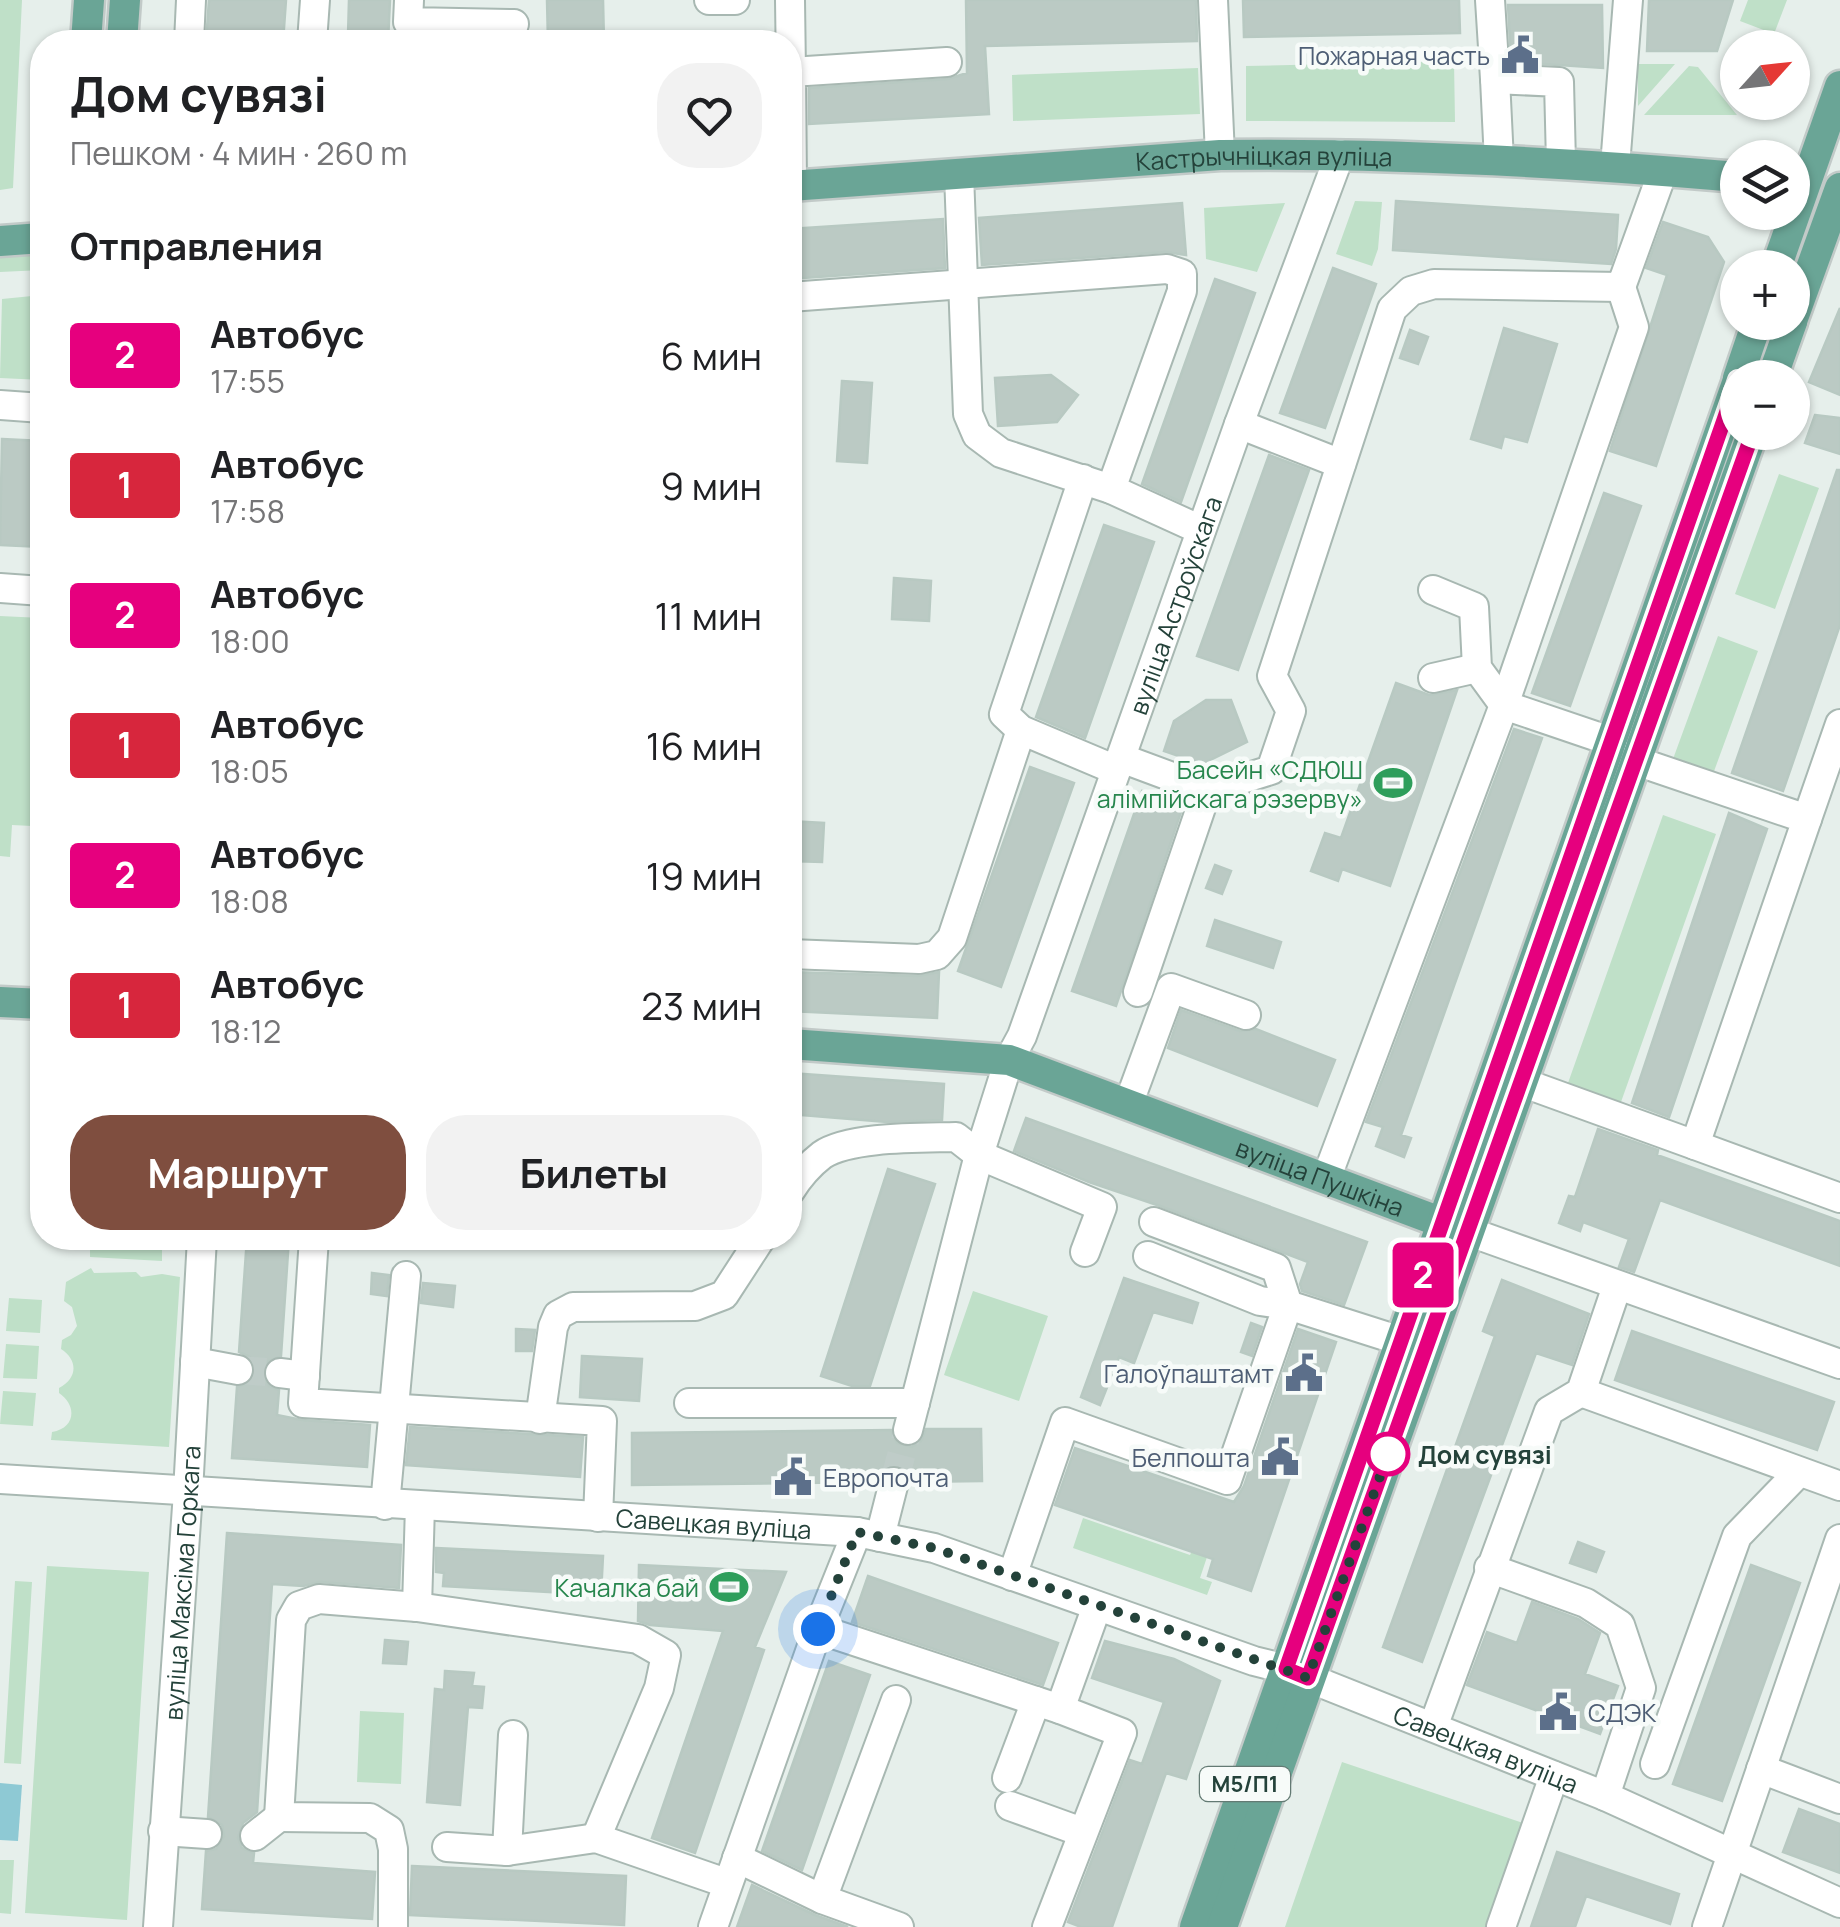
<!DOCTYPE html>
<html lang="ru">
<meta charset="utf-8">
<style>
body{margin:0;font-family:Manrope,sans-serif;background:#f2f2f2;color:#202124;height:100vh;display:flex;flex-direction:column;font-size:38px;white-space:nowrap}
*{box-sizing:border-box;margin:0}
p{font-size:32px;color:#757577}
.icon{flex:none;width:55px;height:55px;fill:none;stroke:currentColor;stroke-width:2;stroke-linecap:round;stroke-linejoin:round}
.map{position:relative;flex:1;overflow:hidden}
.drawer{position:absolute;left:30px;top:30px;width:772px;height:1220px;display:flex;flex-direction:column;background:#fff;border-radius:40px;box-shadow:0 2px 8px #0004}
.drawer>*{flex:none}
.badge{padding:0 20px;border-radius:8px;font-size:35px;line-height:65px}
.needle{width:65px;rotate:63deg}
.controls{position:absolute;left:1720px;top:30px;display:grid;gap:20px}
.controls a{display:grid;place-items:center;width:90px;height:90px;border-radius:50%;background:#fff;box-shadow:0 2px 8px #0004;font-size:50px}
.you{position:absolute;width:50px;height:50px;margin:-25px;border:8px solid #fff;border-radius:50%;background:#1a73e8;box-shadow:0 0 0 15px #1a73e833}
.map>.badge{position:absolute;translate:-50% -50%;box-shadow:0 0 0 5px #fff}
h2{padding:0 40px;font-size:38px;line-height:90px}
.round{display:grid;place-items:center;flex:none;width:105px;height:105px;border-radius:40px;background:#f2f2f2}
.summary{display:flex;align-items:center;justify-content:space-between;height:170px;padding:0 40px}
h1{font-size:48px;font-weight:700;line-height:75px}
.primary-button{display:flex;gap:20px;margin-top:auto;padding:20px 40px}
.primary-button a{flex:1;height:115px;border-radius:40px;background:#7f4e3f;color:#fff;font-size:40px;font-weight:700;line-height:115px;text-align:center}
.primary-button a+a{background:#f2f2f2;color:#202124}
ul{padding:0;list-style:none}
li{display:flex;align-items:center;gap:30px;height:130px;padding:0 40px}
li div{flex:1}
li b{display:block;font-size:38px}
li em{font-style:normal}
li .badge{min-width:110px;font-weight:700;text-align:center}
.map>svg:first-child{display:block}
.green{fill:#bfe0c8}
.water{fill:#8ec9d4}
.building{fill:#bbcac4;stroke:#b8c9c2;stroke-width:2.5}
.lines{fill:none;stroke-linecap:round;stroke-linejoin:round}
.minor-tunnel{stroke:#bfccc8;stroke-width:28;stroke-dasharray:28 14;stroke-linecap:butt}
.minor-casing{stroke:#a8b8b2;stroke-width:32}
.major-casing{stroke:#c2cac8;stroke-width:35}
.minor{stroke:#fff;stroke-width:28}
.major{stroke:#6aa596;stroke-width:30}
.line-casing{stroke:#fff;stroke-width:22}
.line{stroke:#e6007e;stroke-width:15}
.walk{stroke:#24423a;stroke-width:10;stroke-dasharray:0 18}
.stop-dot{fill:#fff;stroke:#e6007e;stroke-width:5}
.labels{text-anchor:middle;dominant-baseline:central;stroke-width:9;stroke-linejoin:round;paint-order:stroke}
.shield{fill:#f7fbf9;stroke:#637a73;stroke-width:2.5}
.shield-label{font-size:22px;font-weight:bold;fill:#24423a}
.service-label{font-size:25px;fill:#4e5e75;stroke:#f7fbf9;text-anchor:end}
.street-label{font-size:25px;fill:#24423a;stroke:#f7fbf9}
.leisure-label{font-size:25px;fill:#27864d;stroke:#f7fbf9;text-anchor:end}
.stop-label{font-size:25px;font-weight:bold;fill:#24423a;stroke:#f7fbf9;text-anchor:start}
</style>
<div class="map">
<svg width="1840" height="1927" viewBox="0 0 1840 1927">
<rect width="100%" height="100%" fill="#e6efeb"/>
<path class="green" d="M0 0H22L13 188 0 190Z
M1748 0H1787L1774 34 1740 21Z
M1454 61 1455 122 1246 121V66Z
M1638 64H1675L1638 106Z
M1689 66 1698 67 1737 115H1644Z
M1198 68 1200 114 1013 121 1012 75Z
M1355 201 1382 202 1378 249 1372 266 1336 254Z
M1285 203 1257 272 1206 259 1204 208Z
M42 248V270L0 272V250Z
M42 295V380L0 378 2 299Z
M1779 474 1819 488 1775 609 1735 594Z
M0 616 42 618 32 826 12 825 10 857 0 856Z
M1718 636 1758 651 1713 774 1673 759Z
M1663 815 1716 834 1621 1102 1568 1083Z
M90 1238H162V1261L90 1257Z
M91 1268 94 1273 136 1272 141 1277 162 1274 180 1277 169 1447 51 1440 52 1432C76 1428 77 1405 59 1393V1388C78 1378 78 1360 61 1349L62 1340 71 1335 77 1326 72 1307 64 1301 66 1282Z
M973 1291 1048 1316 1019 1401 944 1375Z
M9 1298 42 1300 40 1333 6 1331Z
M6 1344 39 1346 37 1379 3 1378Z
M3 1391 36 1393 33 1426 0 1424Z
M1083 1518 1190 1555 1194 1546 1209 1551 1200 1578 1212 1582 1207 1595 1073 1548Z
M47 1566 149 1572 127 1920 25 1913Z
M15 1581 32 1582 21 1764 4 1763Z
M360 1711 404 1713 401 1784 357 1782Z
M1342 1762 1532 1826 1498 1927H1285Z
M0 1860H14L11 1914 0 1913Z"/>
<path class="water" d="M0 1783 22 1785 18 1841 0 1840Z"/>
<path class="building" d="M209 0H286L283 42H206Z
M349 0H390L388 42H362V36H348Z
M547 0H603L604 42H548Z
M966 0H1196L1197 41 985 46 989 114 809 124V88L948 79 967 73Z
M1243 0H1459L1460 33 1244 37Z
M1649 0H1733L1717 51H1647Z
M1508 5H1602L1603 68 1511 62Z
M1396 201 1618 215 1616 249 1611 264 1393 250Z
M1182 203 1186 255 1166 252 982 265 979 218Z
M943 219 945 268 790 279V229Z
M1663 222 1708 237 1724 262 1656 466 1610 451 1667 275 1646 268Z
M1333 268 1376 284 1325 428 1280 413Z
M1215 279 1255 293 1181 502 1142 484Z
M1840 308V395L1809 382Z
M1504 328 1557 344 1527 442 1504 436 1501 448 1471 439Z
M1410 330 1428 337 1418 364 1400 358Z
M1051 375 1078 395 1057 422 998 426 995 378Z
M842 381 872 383 867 463 837 461Z
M1815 415 1840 418V454L1805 443Z
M2 439 42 441V547L0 545Z
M1269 455 1309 470 1238 670 1197 656Z
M1837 470H1840V625L1783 791 1732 773Z
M1604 493 1641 506 1570 706 1532 693Z
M1104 525 1154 542 1085 738 1036 717Z
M894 578 931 581 929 621 892 619Z
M1396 683 1429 695 1457 690 1390 886 1342 869 1338 881 1311 871 1325 833 1341 838Z
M1206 700H1231L1247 742 1202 764 1164 751 1174 721Z
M1514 729 1542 738 1401 1135 1411 1138 1404 1157 1376 1146 1383 1127 1366 1122Z
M1030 767 1074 783 1001 987 958 971Z
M1142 791 1183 806 1116 1006 1072 991Z
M1729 813 1767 829 1669 1117 1632 1103Z
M790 821 824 823 822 862 790 861Z
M1215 865 1231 871 1222 894 1206 888Z
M1215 920 1281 942 1273 968 1207 946Z
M790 972 918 976 939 972 937 1018 790 1011Z
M1181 1010 1240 1031 1256 1029 1335 1060 1317 1106 1168 1048Z
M790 1073 944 1084 942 1120 887 1122 790 1114Z
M1026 1118 1367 1242 1344 1305 1302 1291 1300 1284 1308 1262 1160 1206 1089 1182 1014 1151Z
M1598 1129 1658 1150 1657 1155 1840 1221V1266L1660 1200 1634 1272 1619 1267 1629 1239 1583 1222 1580 1231 1559 1223 1569 1196 1575 1197Z
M888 1169 935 1184 870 1386H852L821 1376Z
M247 1238H289L281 1356 267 1362 263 1372 269 1386 279 1390 277 1415 302 1420 370 1425 367 1467 232 1458 237 1387 251 1382 255 1372 250 1357 239 1352Z
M372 1273 389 1275 387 1296 371 1294Z
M1124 1278 1198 1303 1192 1323 1153 1312 1134 1363 1119 1357 1100 1405 1081 1397Z
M1502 1280 1589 1314 1572 1365 1536 1353 1422 1662 1383 1647 1495 1336 1483 1331Z
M423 1283 455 1286 453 1307 421 1303Z
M1251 1323 1262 1327 1252 1356 1241 1352Z
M516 1329 535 1330 532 1351H516Z
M1298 1329 1336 1342 1251 1591 1208 1576 1213 1559 1055 1505 1075 1448 1234 1502 1244 1486Z
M1632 1331 1834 1402 1817 1450 1615 1380Z
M582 1356 642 1359 639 1401 580 1397Z
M410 1427 583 1437 580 1477 406 1465Z
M926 1429H981L982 1481 911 1482 907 1470 897 1465 882 1469 876 1482 632 1485V1433L891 1430 897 1443 912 1447 921 1441Z
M227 1533 401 1545 399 1588 320 1582 303 1586 272 1584 257 1812 243 1823 238 1838 242 1848 254 1853 253 1863 375 1872 372 1919 202 1909 206 1851 216 1849 224 1836 222 1825 208 1817Z
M1578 1542 1604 1552 1596 1572 1570 1563Z
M436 1548 603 1556 601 1595 443 1586 444 1573 436 1572Z
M639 1565 786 1572 755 1647 764 1650 695 1853 652 1838 723 1631 650 1625 638 1621Z
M1751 1565 1800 1583 1722 1801 1673 1784Z
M868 1576 1058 1643 1043 1685 852 1622Z
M1532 1602 1578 1619 1600 1633 1585 1674 1618 1686 1600 1734 1467 1685 1487 1632 1517 1643Z
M385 1640 408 1642 406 1664 383 1663Z
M1105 1641 1174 1659 1220 1681 1186 1779 1166 1773 1112 1927H1081L1068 1922 1130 1760 1142 1764 1164 1702 1092 1678Z
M829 1661 870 1675 802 1870 762 1851Z
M445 1671 474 1673 472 1686 484 1687 482 1708 468 1707 460 1805 427 1802 435 1689 444 1690Z
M1799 1809 1840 1824V1873L1783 1852Z
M1557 1852 1679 1894 1670 1924 1586 1896 1575 1927H1531Z
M412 1866 626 1876 624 1925 410 1915Z
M752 1885 815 1915 848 1927H737Z"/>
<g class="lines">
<path class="minor-tunnel" d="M238 1370 280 1373
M894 1482 908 1430"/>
<g class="minor-casing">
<g id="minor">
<path d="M409 0 408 22 514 24"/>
<path d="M709 0H735"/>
<path d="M790 0 791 72"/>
<path d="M1213 0 1220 155"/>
<path d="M1490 0 1495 79"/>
<path d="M189 42 191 0"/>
<path d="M312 42 315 0"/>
<path d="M1499 161 1495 79 1559 82 1561 163"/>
<path d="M1615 166 1628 0"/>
<path d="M959 174 968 414 977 435 1001 453 1111 489"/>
<path d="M792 186 791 72 947 62"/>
<path d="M790 297 1167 269 1182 274V291L1111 489 1201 530"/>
<path d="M0 405 42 408"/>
<path d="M1239 424 1341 464"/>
<path d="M1083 479 1004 714 1021 730 1116 770"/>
<path d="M0 588 42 591"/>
<path d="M1433 678 1477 668"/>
<path d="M1613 742 1504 705 1634 327 1621 287"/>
<path d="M1121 758 1207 790"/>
<path d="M1807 819 1840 724"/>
<path d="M790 954 919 959 937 955 952 938 1021 730"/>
<path d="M1138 992 1207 790 1271 770 1291 711 1272 676 1392 309 1411 291 1434 284 1621 287 1663 171"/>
<path d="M1521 1082 1695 1145 1807 819 1636 761"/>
<path d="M1128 1105 1171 988 1246 1015"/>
<path d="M1695 1145 1840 1198"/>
<path d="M1326 1179 1504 705 1477 668 1474 607 1433 590"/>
<path d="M790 1191C798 1178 809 1165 822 1155 850 1136 922 1138 956 1137L979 1155 1102 1207 1085 1252"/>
<path d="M1154 1222 1276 1268 1288 1305 1401 1341"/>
<path d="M1467 1231 1840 1364"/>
<path d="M314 1238 303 1403 602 1421 598 1517"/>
<path d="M195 1362 238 1370"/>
<path d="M280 1373 305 1376"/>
<path d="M1581 1392 1840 1486"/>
<path d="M689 1403H915"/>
<path d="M540 1419 553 1327 558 1315 573 1307 695 1306 724 1295 761 1238"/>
<path id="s1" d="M908 1430 979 1155 1009 1060 1022 1036 1239 424 1340 154"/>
<path id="s2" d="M0 1479 857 1532 934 1548 1254 1661 1286 1669 1605 1796 1840 1903"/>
<path d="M385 1505 406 1276"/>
<path d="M880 1537 894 1482"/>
<path d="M1489 1568 1586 1603 1620 1625 1641 1688 1605 1796"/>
<path d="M1012 1576 1065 1422 1227 1480 1288 1305 1260 1301 1148 1256"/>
<path d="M417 1607 420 1506"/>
<path d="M818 1629 1060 1709"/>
<path d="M1433 1727 1549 1411 1581 1392 1617 1286"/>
<path d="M1655 1764 1737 1536 1799 1472"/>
<path d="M1761 1769 1840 1799"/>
<path d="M1007 1778 1036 1701"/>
<path d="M1010 1806 1082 1832"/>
<path d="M163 1831 207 1834"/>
<path d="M255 1836 279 1817"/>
<path d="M447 1847 507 1851 596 1838 726 1883"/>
<path d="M507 1851 513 1735"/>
<path d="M737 1858 822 1899 899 1927"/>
<path d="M822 1899 896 1700"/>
<path id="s3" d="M158 1927 188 1492 202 1238"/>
<path d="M393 1927V1849L389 1830 370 1818 279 1817 291 1620 299 1606 319 1599 417 1607 638 1639 666 1655 659 1688 596 1838"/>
<path d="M713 1927 818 1629 857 1532"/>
<path d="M1047 1927 1122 1733 1060 1709 1097 1606"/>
<path d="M1501 1927 1554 1776"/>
<path d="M1707 1927 1840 1539"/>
</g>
</g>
<g class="major-casing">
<g id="major">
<path d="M86 42 89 0"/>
<path d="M122 42 125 0"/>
<path id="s4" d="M790 186 1220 155C1393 153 1565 162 1738 177"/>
<path d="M0 241 42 238"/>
<path d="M1776 268 1840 86"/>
<path d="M1792 321 1840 188"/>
<path d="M1738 378 1757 322"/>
<path d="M1772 378 1792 322"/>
<path d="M0 1002 42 1004"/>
<path id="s5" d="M790 1044 1009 1060 1459 1229"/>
<path d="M1195 1927 1738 380"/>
<path d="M1222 1927 1753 432"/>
</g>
</g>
<use href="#minor" class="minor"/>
<use href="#major" class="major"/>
</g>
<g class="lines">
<g class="line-casing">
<path id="line" d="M1738 380 1286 1669 1308 1678 1753 432"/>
</g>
<use href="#line" class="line"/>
<path class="walk" d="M818 1629 857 1532 934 1548 1308 1678 1388 1454"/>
</g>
<defs>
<g id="civic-bare" transform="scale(3)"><path d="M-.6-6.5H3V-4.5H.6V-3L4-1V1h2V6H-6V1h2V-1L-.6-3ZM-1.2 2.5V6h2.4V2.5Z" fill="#5c6f8a" stroke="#f7fbf9" stroke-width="2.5" paint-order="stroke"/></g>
<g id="stadium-bare" transform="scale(3)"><path d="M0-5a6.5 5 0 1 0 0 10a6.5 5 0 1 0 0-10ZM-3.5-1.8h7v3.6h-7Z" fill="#2e9e5b" stroke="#f7fbf9" stroke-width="2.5" paint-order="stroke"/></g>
</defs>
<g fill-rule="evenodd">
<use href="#civic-bare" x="1520" y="55"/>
<use href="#stadium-bare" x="1393" y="783"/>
<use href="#civic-bare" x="1304" y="1373"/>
<use href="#civic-bare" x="1280" y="1457"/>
<use href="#civic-bare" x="793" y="1477"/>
<use href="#stadium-bare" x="729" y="1587"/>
<use href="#civic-bare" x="1558" y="1712"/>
</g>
<circle class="stop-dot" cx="1388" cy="1454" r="20"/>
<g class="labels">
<rect class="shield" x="1200" y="1767" width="90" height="34" rx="8"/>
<g class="shield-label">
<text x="1245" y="1784">М5/П1</text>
</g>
<g class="service-label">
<text x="1490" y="55">Пожарная часть</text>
<text x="1274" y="1373">Галоўпаштамт</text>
<text x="1250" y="1457">Белпошта</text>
<text x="823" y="1477" text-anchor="start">Европочта</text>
<text x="1588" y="1712" text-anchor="start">СДЭК</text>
</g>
<g class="street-label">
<text stroke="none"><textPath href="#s4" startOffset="475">Кастрычніцкая вуліца</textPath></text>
<text stroke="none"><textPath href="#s1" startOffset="868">вуліца Астроўскага</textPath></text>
<text stroke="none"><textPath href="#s5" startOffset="552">вуліца Пушкіна</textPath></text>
<text stroke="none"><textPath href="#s2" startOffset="715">Савецкая вуліца</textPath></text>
<text stroke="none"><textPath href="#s3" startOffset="345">вуліца Максіма Горкага</textPath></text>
<text stroke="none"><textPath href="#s2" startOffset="1525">Савецкая вуліца</textPath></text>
</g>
<g class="leisure-label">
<text x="1363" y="769">Басейн «СДЮШ<tspan x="1363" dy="29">алімпійскага рэзерву»</tspan></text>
<text x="699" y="1587">Качалка бай</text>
</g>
<g class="stop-label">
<text x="1418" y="1454">Дом сувязі</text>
</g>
</g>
</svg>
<div class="controls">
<a><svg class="needle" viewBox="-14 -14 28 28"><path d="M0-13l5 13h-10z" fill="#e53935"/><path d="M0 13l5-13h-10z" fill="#757577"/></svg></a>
<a><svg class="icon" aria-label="layers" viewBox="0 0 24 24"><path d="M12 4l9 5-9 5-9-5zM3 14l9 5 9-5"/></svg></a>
<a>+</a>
<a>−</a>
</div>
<div class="you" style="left:818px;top:1629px"></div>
<b class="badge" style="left:1423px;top:1275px;background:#e6007e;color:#fff">2</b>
<section class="drawer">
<div class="summary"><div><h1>Дом сувязі</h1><p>Пешком · 4 мин · 260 m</p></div><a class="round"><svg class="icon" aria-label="heart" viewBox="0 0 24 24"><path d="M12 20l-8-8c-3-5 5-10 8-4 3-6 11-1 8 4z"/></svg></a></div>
<h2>Отправления</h2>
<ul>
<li><span class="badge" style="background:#e6007e;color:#fff">2</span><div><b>Автобус</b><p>17:55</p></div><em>6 мин</em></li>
<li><span class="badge" style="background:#d7263d;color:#fff">1</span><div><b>Автобус</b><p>17:58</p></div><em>9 мин</em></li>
<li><span class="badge" style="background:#e6007e;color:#fff">2</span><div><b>Автобус</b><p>18:00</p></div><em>11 мин</em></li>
<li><span class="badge" style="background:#d7263d;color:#fff">1</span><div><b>Автобус</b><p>18:05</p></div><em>16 мин</em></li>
<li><span class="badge" style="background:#e6007e;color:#fff">2</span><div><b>Автобус</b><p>18:08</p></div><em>19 мин</em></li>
<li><span class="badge" style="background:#d7263d;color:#fff">1</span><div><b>Автобус</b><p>18:12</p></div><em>23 мин</em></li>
</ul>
<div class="primary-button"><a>Маршрут</a><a>Билеты</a></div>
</section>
</div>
